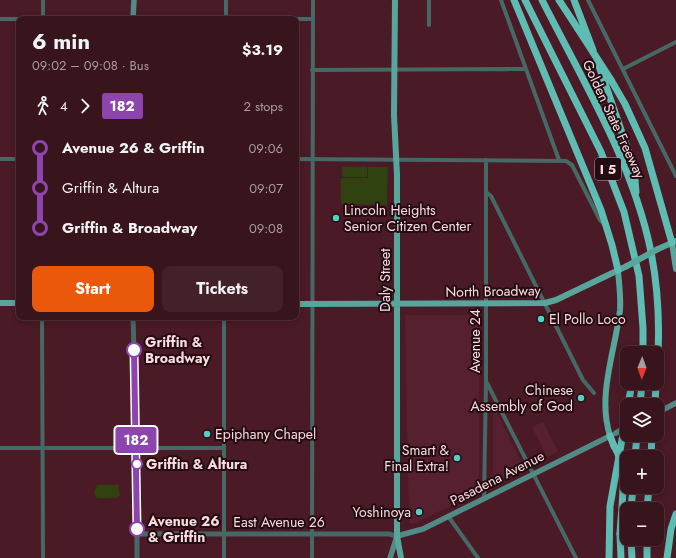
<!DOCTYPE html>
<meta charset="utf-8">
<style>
body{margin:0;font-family:Jost,sans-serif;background:#432129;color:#f1f3f6;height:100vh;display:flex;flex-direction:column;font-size:15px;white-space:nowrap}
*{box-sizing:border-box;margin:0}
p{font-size:13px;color:#ab9ea3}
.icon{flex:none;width:22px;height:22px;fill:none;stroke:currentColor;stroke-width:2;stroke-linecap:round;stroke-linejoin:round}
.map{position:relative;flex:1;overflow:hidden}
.sheet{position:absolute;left:16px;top:16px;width:283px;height:304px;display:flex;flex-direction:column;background:#38141c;border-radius:8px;box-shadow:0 2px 6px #0003,0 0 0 1px #52333b}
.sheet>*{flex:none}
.badge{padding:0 8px;border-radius:3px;font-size:14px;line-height:26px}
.needle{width:26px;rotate:181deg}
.tools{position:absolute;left:620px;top:346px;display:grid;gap:8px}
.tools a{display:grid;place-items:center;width:44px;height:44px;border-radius:8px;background:#38141c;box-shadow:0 2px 6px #0003,0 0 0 1px #52333b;font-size:20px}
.map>.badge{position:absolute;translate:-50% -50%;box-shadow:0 0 0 2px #fff}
.legs{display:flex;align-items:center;gap:6px;height:44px;padding:0 16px;font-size:13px}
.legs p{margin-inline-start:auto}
.head{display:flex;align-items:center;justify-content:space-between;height:68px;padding:0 16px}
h1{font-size:22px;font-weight:700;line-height:30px}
.button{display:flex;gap:8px;margin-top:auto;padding:8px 16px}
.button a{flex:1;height:46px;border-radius:8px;background:#ea580c;color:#fff;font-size:16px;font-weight:700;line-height:46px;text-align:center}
.button a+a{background:#432129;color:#f1f3f6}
ul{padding:0 16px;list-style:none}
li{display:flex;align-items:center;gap:14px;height:40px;font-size:15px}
li i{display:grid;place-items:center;width:6px;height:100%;margin:0 5px;background:currentColor}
li i::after{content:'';width:10px;height:10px;margin:-5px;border:3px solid;border-radius:50%;background:#38141c}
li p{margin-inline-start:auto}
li:first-child i{background:linear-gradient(#0000 50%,currentColor 0)}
li:last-child i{background:linear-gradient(currentColor 50%,#0000 0)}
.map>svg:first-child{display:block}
.built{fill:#572030}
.green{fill:#314211}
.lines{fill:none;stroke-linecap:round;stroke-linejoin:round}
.minor{stroke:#466965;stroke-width:4}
.tertiary{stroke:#466965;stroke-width:5}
.secondary{stroke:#518b84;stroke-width:5.5}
.primary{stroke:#58a59c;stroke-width:6}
.motorway{stroke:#5ebcb2;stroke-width:7}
.secondary-bridge{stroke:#518b84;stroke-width:5.5}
.primary-bridge{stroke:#58a59c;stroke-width:6}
.motorway-bridge{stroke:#5ebcb2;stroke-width:7}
.line-1-casing{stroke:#fff;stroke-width:9}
.line-1{stroke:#8e44ad;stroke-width:6}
.poi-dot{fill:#57cec2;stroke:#230d12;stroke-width:1.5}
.stop-1-dot{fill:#fff;stroke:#8e44ad;stroke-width:2}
.labels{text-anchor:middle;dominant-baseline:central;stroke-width:4;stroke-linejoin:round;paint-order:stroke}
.shield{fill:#230d12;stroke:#ba9ca2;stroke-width:1}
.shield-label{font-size:13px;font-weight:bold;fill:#fbdae0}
.street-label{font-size:14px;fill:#fbdae0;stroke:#230d12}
.poi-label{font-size:14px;fill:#fbdae0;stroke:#230d12;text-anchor:start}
.stop-label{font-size:14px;font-weight:bold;fill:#fbdae0;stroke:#230d12;text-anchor:start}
</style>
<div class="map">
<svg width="676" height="558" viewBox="0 0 676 558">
<rect width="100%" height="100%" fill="#4a1a26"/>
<path class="built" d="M405 315H479V488L477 493 413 524 409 523Z
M493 404 523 466 522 470 493 485Z
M543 422 558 452 547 457 532 427Z"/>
<path class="green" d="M342 167H367V177H342Z
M368 167H388L387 205 341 204V178H368Z
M97 485H118L120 495 116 498H97L94 493Z"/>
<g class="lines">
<path class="minor" d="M43 0V19
M226 0V19
M429 0V25
M501 0 559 160
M588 0 676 176
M0 19H19
M47 19H313
M623 69 676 42
M312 70 526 69
M0 159H19
M296 159 566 161 572 165 600 220 604 224
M486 192 491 196 583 380 594 393
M42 317 43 558
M224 317V558
M487 383 576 558
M0 448H224
M484 498 486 383V160
M448 516 478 558
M312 558 313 0"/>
<path class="tertiary" d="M133 317 137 448V558
M137 534H389L397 536"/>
<path class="secondary" d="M133 19 134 0
M657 413 676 403
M390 558 397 536 423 529 612 435"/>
<path class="primary" d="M395 0 394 115 397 175V536L401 558
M672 243 676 269
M658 249 676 241
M0 303H19
M296 304 545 303 556 300 627 266
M610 436C597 395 615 352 620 310 621 297 619 284 618 270"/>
<path class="motorway" d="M514 0 601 210 612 245 618 270
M525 0 601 152 624 212 639 276 643 328V353
M542 0C583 81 633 163 651 252 659 292 660 333 657 373
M559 0 578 29
M574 0 593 50
M597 60 634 168 636 192
M611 80 625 104 645 148 672 243
M628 405 632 383
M640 405 642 383
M655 405 656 383
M610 436 614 446
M635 457 637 435
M651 457 652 435
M631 509 633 487
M647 509 649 487
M620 534 621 558
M631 539 632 558
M609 558 610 506 627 412
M647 558V539
M667 558 671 529 676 514"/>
<path class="secondary-bridge" d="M616 433 627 427"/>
<path class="primary-bridge" d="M627 266 658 249"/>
<path class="motorway-bridge" d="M578 29 611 80
M614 446C629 469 621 507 620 534"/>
</g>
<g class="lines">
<g class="line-1-casing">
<path id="line-1" d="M134 350 137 529"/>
</g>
<use href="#line-1" class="line-1"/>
</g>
<g class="poi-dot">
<circle cx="336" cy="218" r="4"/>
<circle cx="541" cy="319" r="4"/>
<circle cx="581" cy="398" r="4"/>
<circle cx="207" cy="434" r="4"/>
<circle cx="457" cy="458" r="4"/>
<circle cx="419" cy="512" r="4"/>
</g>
<g class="stop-1-dot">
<circle cx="134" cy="350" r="7"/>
<circle cx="137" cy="464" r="5"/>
<circle cx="137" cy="529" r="7"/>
</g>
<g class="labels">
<rect class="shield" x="595" y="158" width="26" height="22" rx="3"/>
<g class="shield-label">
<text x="608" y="169">I 5</text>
</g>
<g class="street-label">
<text transform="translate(614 119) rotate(65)">Golden State Freeway</text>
<text transform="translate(385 280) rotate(-90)">Daly Street</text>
<text transform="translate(493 291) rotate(-1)">North Broadway</text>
<text transform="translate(475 341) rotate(-90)">Avenue 24</text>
<text transform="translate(497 478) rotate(-27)">Pasadena Avenue</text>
<text x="279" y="522">East Avenue 26</text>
</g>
<g class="poi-label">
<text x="344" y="210">Lincoln Heights<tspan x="344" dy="16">Senior Citizen Center</tspan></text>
<text x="549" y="319">El Pollo Loco</text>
<text x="573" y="390" text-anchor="end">Chinese<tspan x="573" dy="16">Assembly of God</tspan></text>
<text x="215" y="434">Epiphany Chapel</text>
<text x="449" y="450" text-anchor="end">Smart &amp;<tspan x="449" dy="16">Final Extra!</tspan></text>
<text x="411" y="512" text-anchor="end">Yoshinoya</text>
</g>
<g class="stop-label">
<text x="145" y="342">Griffin &amp;<tspan x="145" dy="16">Broadway</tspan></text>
<text x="146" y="464">Griffin &amp; Altura</text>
<text x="148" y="521">Avenue 26<tspan x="148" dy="16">&amp; Griffin</tspan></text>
</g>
</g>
</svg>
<div class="tools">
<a><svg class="needle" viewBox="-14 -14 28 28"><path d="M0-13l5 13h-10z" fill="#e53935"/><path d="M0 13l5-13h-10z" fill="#ab9ea3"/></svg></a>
<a><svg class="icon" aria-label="layers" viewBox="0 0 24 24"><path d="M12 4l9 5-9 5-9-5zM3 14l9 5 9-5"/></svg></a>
<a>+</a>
<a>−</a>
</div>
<b class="badge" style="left:136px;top:440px;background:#8e44ad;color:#fff">182</b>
<section class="sheet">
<div class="head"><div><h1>6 min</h1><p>09:02 – 09:08 · Bus</p></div><b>$3.19</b></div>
<div class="legs"><svg class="icon" aria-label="walk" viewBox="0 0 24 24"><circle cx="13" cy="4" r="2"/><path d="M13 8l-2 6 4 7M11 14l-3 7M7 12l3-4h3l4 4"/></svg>4<svg class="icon" aria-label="forward" viewBox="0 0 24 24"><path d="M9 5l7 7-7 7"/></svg><b class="badge" style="background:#8e44ad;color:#fff">182</b><p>2 stops</p></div>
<ul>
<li><i style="color:#8e44ad"></i><b>Avenue 26 &amp; Griffin</b><p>09:06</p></li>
<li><i style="color:#8e44ad"></i><span>Griffin &amp; Altura</span><p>09:07</p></li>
<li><i style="color:#8e44ad"></i><b>Griffin &amp; Broadway</b><p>09:08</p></li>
</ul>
<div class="button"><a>Start</a><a>Tickets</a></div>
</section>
</div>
